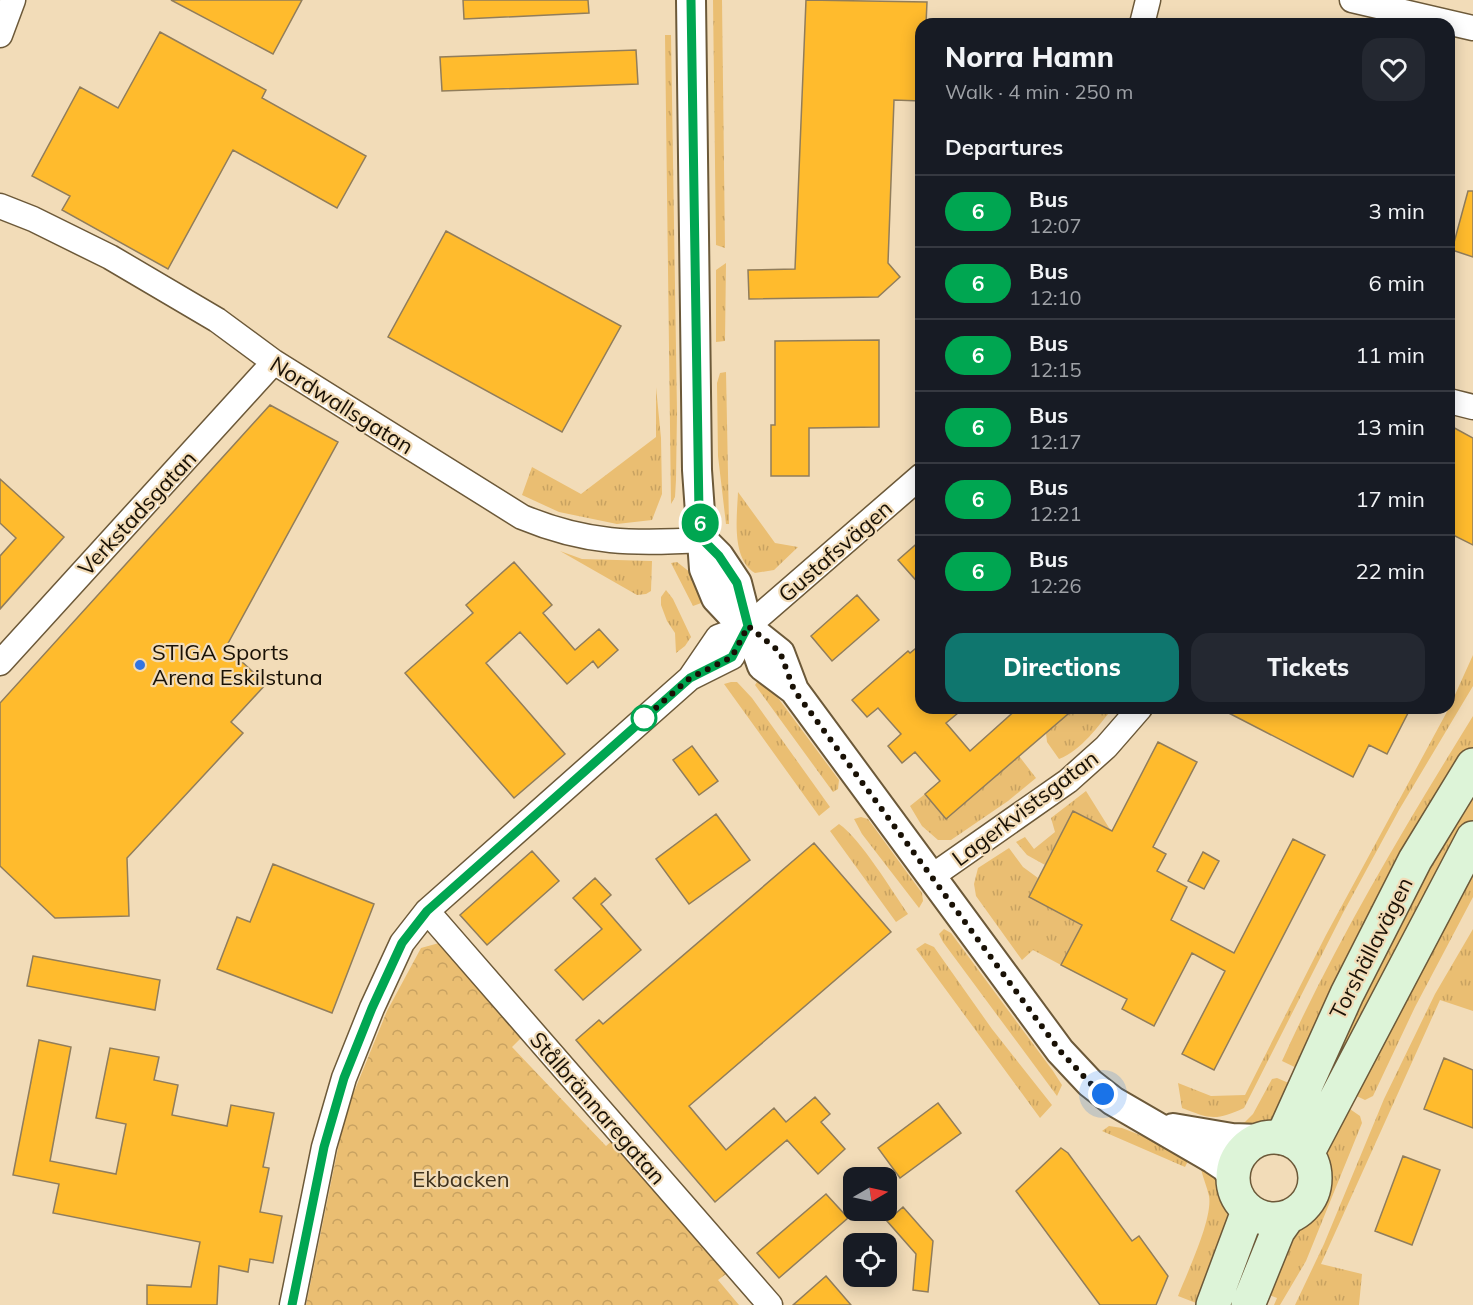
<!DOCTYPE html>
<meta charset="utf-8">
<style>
body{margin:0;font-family:Mulish,sans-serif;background:#242831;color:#f1f3f6;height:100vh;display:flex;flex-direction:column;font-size:22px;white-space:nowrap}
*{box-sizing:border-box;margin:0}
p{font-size:20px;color:#9ea1a6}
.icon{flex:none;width:33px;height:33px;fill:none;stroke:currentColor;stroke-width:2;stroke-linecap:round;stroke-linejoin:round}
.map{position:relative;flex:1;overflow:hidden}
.panel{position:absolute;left:915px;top:18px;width:540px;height:696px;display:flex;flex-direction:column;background:#171b24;border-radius:18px;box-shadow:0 3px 15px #0003}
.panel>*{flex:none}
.badge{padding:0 12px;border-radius:20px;font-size:21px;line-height:39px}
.needle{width:39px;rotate:81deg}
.fabs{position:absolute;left:843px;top:1167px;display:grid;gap:12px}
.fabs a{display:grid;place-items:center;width:54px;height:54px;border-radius:12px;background:#171b24;box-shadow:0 3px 15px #0003;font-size:30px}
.you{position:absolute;width:30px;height:30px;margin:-15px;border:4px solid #fff;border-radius:50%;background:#1a73e8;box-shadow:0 0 0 9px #1a73e833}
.map>.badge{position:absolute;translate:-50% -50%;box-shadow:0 0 0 3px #fff}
h2{padding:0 30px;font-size:22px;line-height:54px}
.round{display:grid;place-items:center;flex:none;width:63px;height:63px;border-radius:18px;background:#242831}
.summary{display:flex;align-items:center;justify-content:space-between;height:102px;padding:0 30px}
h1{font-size:28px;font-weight:800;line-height:45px}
.action{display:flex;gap:12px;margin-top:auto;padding:12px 30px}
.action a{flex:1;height:69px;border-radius:18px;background:#0f766e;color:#fff;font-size:24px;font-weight:800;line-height:69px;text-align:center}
.action a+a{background:#242831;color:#f1f3f6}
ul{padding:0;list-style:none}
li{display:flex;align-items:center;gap:18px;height:72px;padding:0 30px;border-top:2px solid #363941}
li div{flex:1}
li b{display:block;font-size:22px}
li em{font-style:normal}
li .badge{min-width:66px;font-weight:700;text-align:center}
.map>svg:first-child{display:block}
.grass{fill:url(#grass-tufts)}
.park{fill:url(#park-crowns)}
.building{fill:#ffbb2d;stroke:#917d5b;stroke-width:1.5}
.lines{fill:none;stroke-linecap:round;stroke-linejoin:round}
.minor-casing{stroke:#6c5939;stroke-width:27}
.tertiary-casing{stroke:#6c5939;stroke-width:32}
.secondary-casing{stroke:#6c5939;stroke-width:36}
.minor{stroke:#fff;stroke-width:24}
.tertiary{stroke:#fff;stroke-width:28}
.secondary{stroke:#ddf4d8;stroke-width:33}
.line-casing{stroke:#fff;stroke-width:14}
.line{stroke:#00a651;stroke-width:9}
.walk{stroke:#191105;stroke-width:6;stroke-dasharray:0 10.8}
.poi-dot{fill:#3274e2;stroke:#f2dcb8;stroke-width:2}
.stop-dot{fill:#fff;stroke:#00a651;stroke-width:3}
.labels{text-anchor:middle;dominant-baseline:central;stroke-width:4.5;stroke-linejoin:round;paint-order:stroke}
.street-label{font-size:22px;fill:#191105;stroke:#f2dcb8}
.poi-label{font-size:22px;fill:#191105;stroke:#f2dcb8;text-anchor:start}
.park-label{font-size:22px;fill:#3f321d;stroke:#f2dcb8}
</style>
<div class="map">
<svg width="1473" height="1305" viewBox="0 0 1473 1305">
<defs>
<pattern id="grass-tufts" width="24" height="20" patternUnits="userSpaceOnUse" patternTransform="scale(1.5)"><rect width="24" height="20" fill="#eabe72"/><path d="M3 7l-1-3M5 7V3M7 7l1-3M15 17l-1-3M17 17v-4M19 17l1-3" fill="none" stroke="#c8a261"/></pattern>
<pattern id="park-crowns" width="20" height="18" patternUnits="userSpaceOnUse" patternTransform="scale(1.5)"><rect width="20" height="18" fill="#eabe72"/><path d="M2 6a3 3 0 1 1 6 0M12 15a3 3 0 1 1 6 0" fill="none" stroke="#c8a261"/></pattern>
</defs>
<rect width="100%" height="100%" fill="#f2dcb8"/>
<path class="grass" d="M713 0H722L725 248 716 245Z
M665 35H671L677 412 676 480 675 497 671 504Z
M726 263 725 341 716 342V270Z
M726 372 729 524H726L718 456 717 383 720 373Z
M656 387 661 438 662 494 652 520 617 524 559 512 522 495 532 467 581 494 656 437Z
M738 492 775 543 798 547 774 570 755 573C731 558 737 517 738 492Z
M560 551 582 559 652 561 651 591 646 594 637 595Z
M677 562 691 573 704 602 693 606 671 563Z
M666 590 673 599 691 637 685 646 676 653 675 633 667 621 661 605V597Z
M1473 655V686L1399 810 1343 913 1244 1108C1216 1121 1210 1119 1182 1108L1178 1083 1211 1096 1245 1095 1326 935 1449 708Z
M759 679H764L839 780 838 789 833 792 755 685Z
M731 682H737L752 698 830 807 819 816 724 684Z
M1075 708H1113C1098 726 1082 750 1059 759L1047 742 1046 733Z
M1473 716V752L1305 1072 1282 1061C1336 941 1404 828 1473 716Z
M1019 756 1036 778 1008 801 951 840H938L922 826 910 806 925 794 946 818Z
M1473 787V823L1332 1084 1316 1077Z
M1086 791 1111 831 1073 811 1045 865 1027 855 1016 842 1025 837 1034 849 1055 832 1051 818Z
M861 817 868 819 922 893 923 901 919 908 862 834 854 819Z
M839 824C860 838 892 891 908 914L896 922 830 831Z
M1009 848 1023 867 1038 878 1029 897 1063 915 1094 902 1061 965 1033 950 1022 960 976 896 974 884 978 868Z
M1473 864V897L1415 1007 1373 1096 1365 1100 1344 1090Z
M944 929 951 933 1053 1071 1062 1085 1057 1096 943 942 939 934Z
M1473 929V1011L1440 1000 1321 1264 1362 1274 1359 1305H1295L1324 1244 1384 1099 1435 994Z
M925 943 934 947 992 1029 1052 1105 1040 1118 916 949Z
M1277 1078 1298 1087 1275 1118 1261 1125 1226 1127 1245 1122 1253 1114 1272 1079Z
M1347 1107 1360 1116 1362 1123 1306 1261 1280 1305H1274L1277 1298 1267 1294 1296 1227 1313 1215 1326 1196 1329 1176 1325 1146Z
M1109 1126 1122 1128 1191 1155 1185 1167 1102 1131Z
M1206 1162 1213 1171 1226 1195 1229 1222 1196 1303 1178 1296C1187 1273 1213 1219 1209 1196 1207 1187 1203 1178 1201 1169Z"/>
<path class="park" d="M439 943 522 1037 512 1047 606 1146 614 1139 730 1271 718 1280 739 1305H306L345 1114 387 1011 421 948Z"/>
<path class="building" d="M171 0H302L273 54Z
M463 0H588L589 13 464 19Z
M806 0 927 2 926 24H921V101L894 100 888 263 900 277 878 297 749 299 748 270 795 269Z
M160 32 266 90 262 98 366 156 337 208 233 150 168 269 62 210 70 196 32 176 80 87 118 108Z
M636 50 638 84 442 91 440 57Z
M1468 191H1473V257L1452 250Z
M446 231 621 326 562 432 388 337Z
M879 340V427L809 428V476H771V425H775V341Z
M270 405 338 442 226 647 266 684 231 722 243 733 127 858 129 916 55 918 0 866V703Z
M1449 425 1473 438V545L1449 533Z
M0 479 64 537 0 609V556L16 538 0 523Z
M921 540V586L898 560Z
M514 562 552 605 543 613 575 650 599 629 618 650 598 668 593 661 567 684 520 632 486 663 565 754 514 798 405 673 473 613 466 605Z
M857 595 879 620 832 661 811 636Z
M921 644V708H964L946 723 970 751 1018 708H1075L946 819 925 794 940 781 915 752 902 763 888 746 901 734 878 708 867 717 852 700 908 651 910 653Z
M1219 708H1398L1408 713 1387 754 1369 745 1353 777Z
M1158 742 1197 762 1153 847 1166 854 1157 871 1187 887 1171 920 1234 953 1293 839 1325 855 1214 1070 1182 1054 1225 971 1192 953 1154 1026 1122 1009 1127 999 1061 965 1082 925 1029 897 1073 811 1112 831Z
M692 746 718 781 699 795 673 760Z
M716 814 750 860 689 904 656 859Z
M814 843 891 932 689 1106 726 1150 774 1108 786 1122 815 1097 830 1114 821 1122 845 1149 818 1174 787 1140 715 1202 576 1040 599 1020 603 1024Z
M532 851 559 881 487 945 460 915Z
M1203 852 1219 861 1204 889 1188 881Z
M273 864 374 904 332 1013 217 969 237 917 250 922Z
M595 878 611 895 601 904 641 950 583 1000 555 970 602 929 573 898Z
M33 956 160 980 155 1010 27 986Z
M39 1040 71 1047 50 1161 116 1174 126 1124 96 1118 110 1048 159 1057 154 1080 178 1085 172 1115 227 1126 231 1105 274 1113 263 1167 269 1168 260 1212 282 1216 273 1263 250 1259 248 1272 219 1266 217 1305H147V1285L191 1287 200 1242 53 1213 59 1184 13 1175Z
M1444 1058 1473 1070V1128L1424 1109Z
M938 1103 961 1133 900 1178 878 1148Z
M1061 1148 1068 1153 1132 1241 1139 1236 1168 1276 1156 1305H1100L1016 1191Z
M1403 1156 1440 1170 1412 1245 1375 1231Z
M826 1194 848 1218 779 1278 757 1253Z
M903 1207 933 1241 928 1292 913 1290 916 1254 887 1221Z
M826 1276 851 1305H793Z"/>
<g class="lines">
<g class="minor-casing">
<path id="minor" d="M1352 0 1473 28
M1142 24 1148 0
M0 35 13 0
M0 206 33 219 110 257 217 320 274 362 522 517C587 544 633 544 703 540
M1449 401 1473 407
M0 663 274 362
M690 678 718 637 748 626
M931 877 1068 781 1106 747 1140 708
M427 911 770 1305
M292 1305 324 1147 344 1078 372 1008 402 943 427 911 690 678 732 657 748 626 921 476"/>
</g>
<g class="tertiary-casing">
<path id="tertiary" d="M691 0 697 470 704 569 716 598 731 614 780 653 794 690 1060 1051 1090 1083 1113 1101 1213 1159 1225 1167 1233 1177
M703 540 719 556 737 583 748 626 762 666 794 690
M1173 1128 1232 1138 1260 1139"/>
</g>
<g class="secondary-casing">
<path id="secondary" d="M1233 1178a41 41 0 1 1 82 0a41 41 0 1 1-82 0Z
M1282 1138 1347 994 1415 860 1473 765
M1307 1154 1473 838
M1213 1305 1248 1211
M1248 1305 1278 1231 1288 1217"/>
</g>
<use href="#minor" class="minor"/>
<use href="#tertiary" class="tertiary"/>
<use href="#secondary" class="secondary"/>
</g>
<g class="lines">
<g class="line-casing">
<path id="line" d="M292 1305 324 1147 344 1078 372 1008 402 943 427 911 690 678 732 657 748 626 737 583 719 556 703 540 699 514 691 0"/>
</g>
<use href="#line" class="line"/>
<path class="walk" d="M644 718 642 720 690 678 732 657 748 626 780 652 794 690 1060 1051 1090 1083 1103 1094"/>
</g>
<circle class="poi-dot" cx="140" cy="665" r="6"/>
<circle class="stop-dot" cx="644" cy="718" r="12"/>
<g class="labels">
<g class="street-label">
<text transform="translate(342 405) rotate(32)">Nordwallsgatan</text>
<text transform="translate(137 513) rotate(-47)">Verkstadsgatan</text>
<text transform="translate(835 551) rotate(-41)">Gustafsvägen</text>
<text transform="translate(1025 808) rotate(-37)">Lagerkvistsgatan</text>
<text transform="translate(1371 948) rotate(-63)">Torshällavägen</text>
<text transform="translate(598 1108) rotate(49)">Stålbrännaregatan</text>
</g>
<g class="poi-label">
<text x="152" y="652">STIGA Sports<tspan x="152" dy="25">Arena Eskilstuna</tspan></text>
</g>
<g class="park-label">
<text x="461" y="1179">Ekbacken</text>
</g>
</g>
</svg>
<div class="fabs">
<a><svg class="needle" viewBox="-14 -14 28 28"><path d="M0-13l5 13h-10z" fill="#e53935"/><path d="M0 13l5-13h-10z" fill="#9ea1a6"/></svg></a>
<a><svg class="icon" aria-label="locate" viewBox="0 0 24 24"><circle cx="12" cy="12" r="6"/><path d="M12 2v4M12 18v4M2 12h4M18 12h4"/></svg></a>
</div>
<div class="you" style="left:1103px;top:1094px"></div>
<b class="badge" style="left:700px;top:523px;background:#00a651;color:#fff">6</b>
<section class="panel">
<div class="summary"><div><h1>Norra Hamn</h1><p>Walk · 4 min · 250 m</p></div><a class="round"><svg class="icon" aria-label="heart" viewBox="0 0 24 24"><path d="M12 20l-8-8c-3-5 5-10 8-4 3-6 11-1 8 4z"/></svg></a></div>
<h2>Departures</h2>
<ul>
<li><span class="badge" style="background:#00a651;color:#fff">6</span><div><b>Bus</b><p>12:07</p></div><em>3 min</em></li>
<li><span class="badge" style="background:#00a651;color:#fff">6</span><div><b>Bus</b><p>12:10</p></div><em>6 min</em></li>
<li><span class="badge" style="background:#00a651;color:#fff">6</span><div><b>Bus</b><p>12:15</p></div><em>11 min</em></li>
<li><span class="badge" style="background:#00a651;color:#fff">6</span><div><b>Bus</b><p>12:17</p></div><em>13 min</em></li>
<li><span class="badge" style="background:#00a651;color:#fff">6</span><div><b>Bus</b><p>12:21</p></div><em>17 min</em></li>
<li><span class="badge" style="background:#00a651;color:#fff">6</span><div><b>Bus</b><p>12:26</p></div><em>22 min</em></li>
</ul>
<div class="action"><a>Directions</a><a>Tickets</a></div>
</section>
</div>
